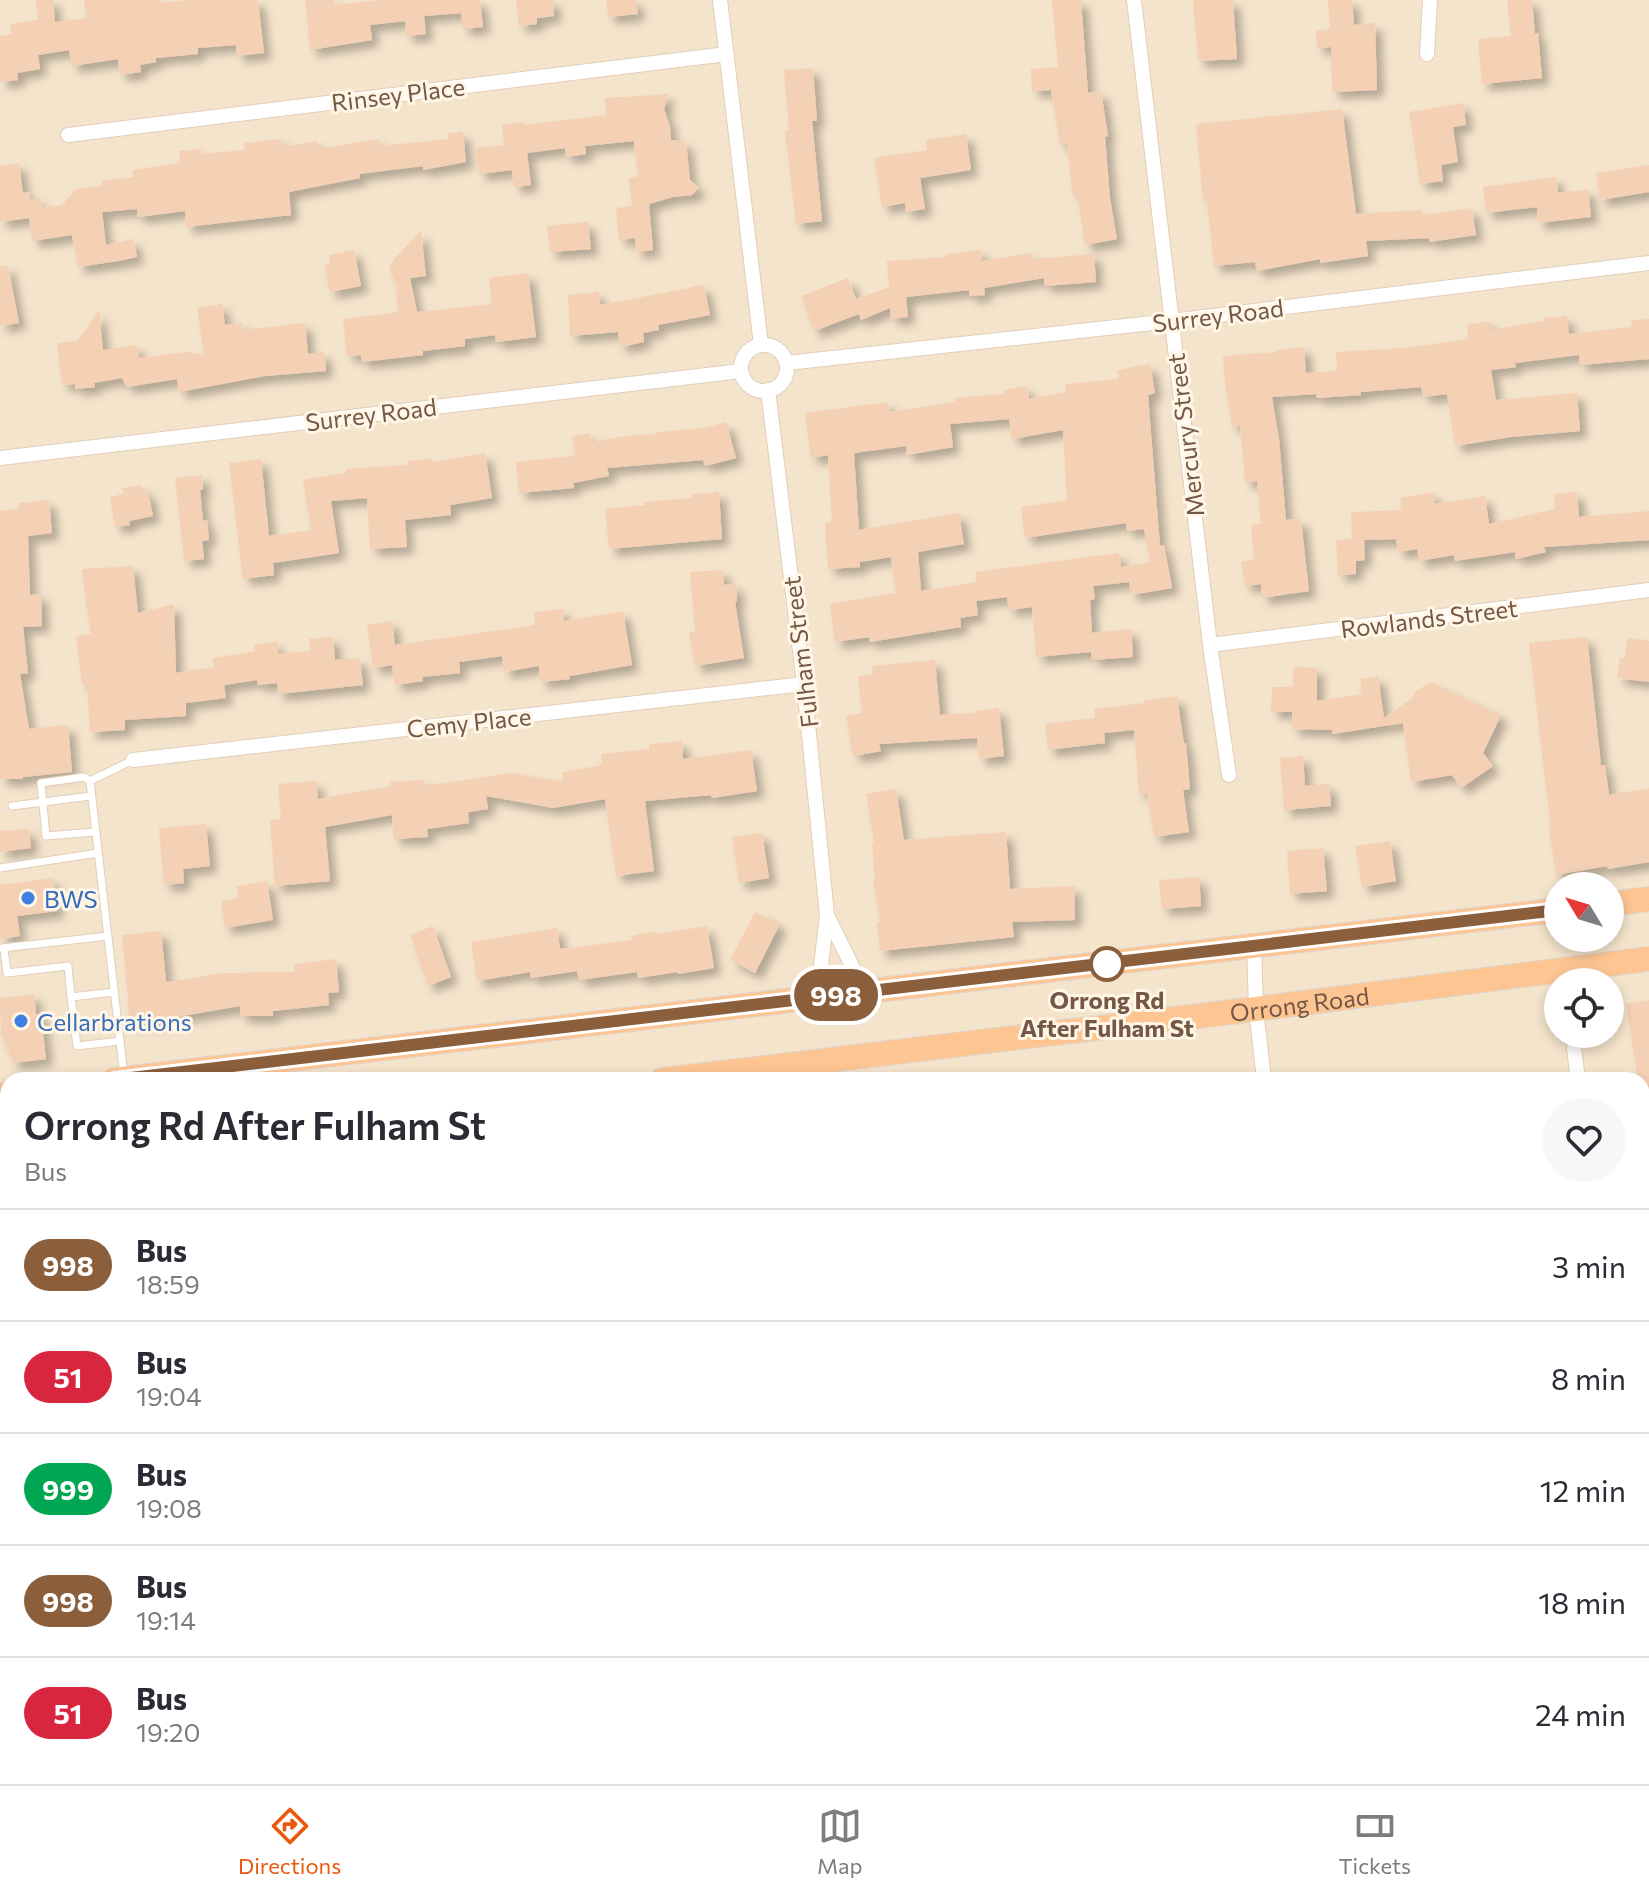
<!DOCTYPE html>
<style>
body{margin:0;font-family:Commissioner,sans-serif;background:#f7f7f7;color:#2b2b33;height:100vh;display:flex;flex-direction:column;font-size:30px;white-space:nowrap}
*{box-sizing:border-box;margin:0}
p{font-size:26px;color:#7c7c81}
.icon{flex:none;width:44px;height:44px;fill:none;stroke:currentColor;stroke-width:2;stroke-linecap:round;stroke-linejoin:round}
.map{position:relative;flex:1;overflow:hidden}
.drawer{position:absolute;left:0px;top:1072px;width:1650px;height:712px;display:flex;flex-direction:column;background:#fff;border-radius:24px 24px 0 0;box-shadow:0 4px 12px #0003}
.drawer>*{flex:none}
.badge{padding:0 16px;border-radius:26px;font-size:28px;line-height:52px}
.needle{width:52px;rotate:308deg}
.buttons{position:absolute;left:1544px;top:872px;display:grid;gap:16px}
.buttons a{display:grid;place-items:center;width:80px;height:80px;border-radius:50%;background:#fff;box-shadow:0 4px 12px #0003;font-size:40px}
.map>.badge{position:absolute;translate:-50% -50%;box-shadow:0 0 0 4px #fff}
.round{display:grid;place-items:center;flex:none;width:84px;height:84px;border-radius:42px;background:#f7f7f7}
.overview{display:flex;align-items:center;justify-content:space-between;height:136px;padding:0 24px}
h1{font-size:38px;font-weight:600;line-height:60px}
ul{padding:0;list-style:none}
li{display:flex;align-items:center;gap:24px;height:112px;padding:0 24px;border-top:2px solid #e1e1e2}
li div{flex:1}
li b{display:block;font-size:30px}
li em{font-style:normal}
li .badge{min-width:88px;font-weight:700;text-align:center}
.menu{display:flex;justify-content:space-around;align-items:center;height:112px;border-top:2px solid #e1e1e2;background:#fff;font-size:22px;color:#7c7c81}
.menu a{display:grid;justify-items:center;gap:4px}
.menu .on{color:#ea580c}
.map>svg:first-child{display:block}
.residential{fill:#f5e4cc;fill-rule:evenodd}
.green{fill:#ceebbd}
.building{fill:#f4d0b5;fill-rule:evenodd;filter:url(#shadow)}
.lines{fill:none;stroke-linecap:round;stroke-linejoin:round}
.service-casing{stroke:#e1ceba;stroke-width:9}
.minor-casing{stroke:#e1ceba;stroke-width:16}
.trunk-casing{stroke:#ded7d3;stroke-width:26}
.service{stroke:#fff;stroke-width:7}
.minor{stroke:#fff;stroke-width:14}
.trunk{stroke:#fdc592;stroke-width:24}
.line-casing{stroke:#fff;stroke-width:18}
.line{stroke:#8b5e3c;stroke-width:12}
.shop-dot{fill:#3f7fe0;stroke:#fff6e5;stroke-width:3}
.stop-dot{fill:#fff;stroke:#8b5e3c;stroke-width:4}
.labels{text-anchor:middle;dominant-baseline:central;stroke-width:6;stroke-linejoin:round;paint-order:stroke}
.street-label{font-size:24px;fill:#745746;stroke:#fff6e5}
.shop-label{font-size:24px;fill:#366cbe;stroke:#fff6e5;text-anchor:start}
.stop-label{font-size:24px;font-weight:bold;fill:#745746;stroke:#fff6e5}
</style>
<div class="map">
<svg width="1649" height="1784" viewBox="0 0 1649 1784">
<defs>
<filter id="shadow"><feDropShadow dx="7" dy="7" stdDeviation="4" flood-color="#0004"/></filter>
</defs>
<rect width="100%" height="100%" fill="#fdf2de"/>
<path class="residential" d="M0 0H1649V1784H0ZM1558 886H1610V938H1558ZM1558 982H1610V1034H1558ZM8 1080H1642V1776H8Z"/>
<path class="green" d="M0 1615H8V1776H101L102 1784H0Z"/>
<path class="building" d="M36 0H53L55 22 87 18 84 0H159V3L186 0H258L264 53 237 56 236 45 198 48V54L156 58V62L140 65 141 72 120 75 118 59 72 66 69 50 38 55 40 69 17 73 18 80 0 82V36L12 34 10 24 38 20Z
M305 0H334V5L381 0H480L483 27 463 29 461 13 424 16 426 34 406 36 405 21 370 25 372 40 310 50Z
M516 0H553L554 16 537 18V24L519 26Z
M606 0H636L638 14 608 17Z
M1052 0H1081L1088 93 1101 91 1108 136 1105 137 1110 198 1117 239 1085 245 1077 193 1072 194 1067 143 1060 144 1051 90 1032 91 1031 69 1058 67Z
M1193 0H1233L1237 59 1198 61Z
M1328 0H1352L1354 25 1375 23 1377 90 1332 92 1331 47 1317 48 1316 31 1330 29Z
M1507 0H1532L1535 34 1538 33 1542 78 1482 84 1478 39 1511 36Z
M813 68 817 121H812L822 221 796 224 785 131 789 130 784 70Z
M668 94 664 109 670 127 671 140 686 142 690 180 699 188 692 195 673 197 649 204 653 250 636 252 635 238 619 240 616 208 632 206 629 178 638 176 634 141 585 146 586 154 566 157 565 148 527 153 531 185 514 187 512 170 479 174 476 148 504 145 502 125 523 122 524 125 606 115 605 98Z
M1463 103 1466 125 1453 127 1458 162 1441 165 1443 181 1420 184 1409 112Z
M1342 109 1356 214 1421 210V215L1472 208 1476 235 1429 242V238L1366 241 1368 256 1320 263V259L1257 271 1255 262 1214 266 1207 199H1203L1196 124Z
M463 132 466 162 423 170V166L359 174 360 178 289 192 291 215 186 227 185 211 138 217 137 209 102 212 106 245 133 239 137 257 118 261 78 267 72 235 32 241 29 218 0 222V166L19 163 23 193 29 192 30 200 40 199 42 208 62 205 76 189 102 186V181L133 177 132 170 180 163 179 151 201 149V154L245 150 244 143 281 139V144H284L285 147 317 141 318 149 379 139 380 146 449 139 448 133Z
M966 134 971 170 920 178 925 209 906 212 905 203 882 207 874 158 927 150 926 140Z
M1649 165V192L1600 200 1596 173Z
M1556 177 1558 193 1588 189 1591 217 1538 223 1537 207 1486 213 1483 187Z
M588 222 591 249 550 252 547 226Z
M421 231 426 276 410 278 417 312 492 304 489 278 528 273 536 337 496 342 495 335 465 339V346L423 351V355L362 362 361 355 347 356 343 319 399 312 395 291 399 290 389 269 394 259Z
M354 250 361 286 330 292 324 265 330 264 329 255Z
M981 250 982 261 1031 253 1032 259 1094 254 1096 282 1044 286V278L984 288 985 295 969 296V290L906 297 908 317 891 319 890 308 861 320 859 314 814 331 801 296 848 278 856 299 889 287 887 261 946 257V254Z
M0 266H8L19 323 0 326Z
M704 285 710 315 658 325 659 330 643 333 644 342 620 347 618 332 570 336 568 295 599 292 600 305Z
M222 304 225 325 242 323 243 330 305 323 308 354 324 352 326 371 265 376 179 392 177 379 127 387 122 378 94 383 95 387 75 389V384L62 385 57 343 77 341 99 310 103 350 137 345 139 358 186 352 204 355 197 308Z
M1567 316 1569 334 1632 327 1631 320 1649 319V359L1580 365 1579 355 1515 363 1516 367 1491 370 1496 400 1577 393 1580 431 1511 437 1455 446 1447 394 1423 397 1421 387 1361 392V395L1317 398 1316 394 1272 397 1279 439 1286 520 1301 519 1309 591 1262 598 1261 584 1245 586 1241 562 1254 560 1251 525 1261 524 1257 481 1245 482 1240 425 1232 427 1225 384 1223 356 1276 352V350L1304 347 1306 373 1337 371 1336 352 1406 348 1468 339 1467 325 1490 321 1491 330 1544 321V318Z
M1150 364 1155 393 1148 395 1160 546 1164 545 1172 588 1131 595 1129 582 1093 586 1095 599 1090 600 1092 633 1131 629 1133 657 1092 660 1091 652 1036 657 1032 607 1009 610 1007 597 976 601 978 615 960 618 961 627 870 642 869 637 835 642 830 604 896 593 891 557 860 562V567L828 569 825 523 832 522 828 455 811 458 805 413 888 402 889 412 955 402 954 398 1004 394V390L1027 386 1029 399 1066 392 1065 384 1119 379 1117 370ZM1009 419 1012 439 1063 430 1067 500 1021 507 1025 538 1126 523 1127 531 1144 529 1150 562 1121 567 1119 553 975 572 977 582 921 591 918 552 964 544 959 513 859 530 854 453 906 446 907 455 953 447 950 424Z
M726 422 736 458 705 466 703 460 607 468 609 476 573 483 574 488 519 493 516 462 575 456 572 436 589 433 591 442 624 436 656 434V432L703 428Z
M485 453 492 498 450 505 451 515 405 520 407 547 370 549 367 498 331 501 339 553 273 563 274 575 243 579 229 463 261 459 269 536 311 530 303 480 346 473V469L408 465 407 461 432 459 433 462Z
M202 475 203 490H200L203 521 207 520 209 540 202 541 204 559 184 561 175 478Z
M141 485 142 492 148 491 153 516 129 521 130 525 115 527 110 497 123 494 122 488Z
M719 492 722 539 609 549 605 509 645 505 644 502 693 498V494Z
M1433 492 1435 504 1485 496 1489 524 1555 509 1554 494 1577 492 1579 517 1649 511V540L1544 547 1546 552 1516 559 1515 552 1455 561 1454 555 1419 561 1417 549 1398 552 1396 539 1364 540 1365 560 1356 561V574L1338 575 1336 540 1352 539 1351 512 1402 510 1400 498Z
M49 500 52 533 28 536 30 595 41 594 42 626 23 627 28 673 20 674 29 729 68 725 72 772 23 777V779H0V511L19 509V503Z
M133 566 138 613 174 604 176 673 214 667 213 658 255 651 254 645 277 642 278 654 310 651 309 639 333 637 335 660 360 658 363 685 278 694 277 683 258 685 257 680 224 685 226 698 186 703V716L125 720V730L90 732 87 684H82L76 636 91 634 86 603 82 569Z
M723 570 724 585 736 584 737 602H735L744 658 695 666 689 633 695 632 690 572Z
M563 609 564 621 623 611 632 665 570 676V679L540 682 539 666 504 672 502 656 459 662 460 673 422 677 423 681 395 685 392 665 373 668 367 625 392 621 395 645 535 625 534 612Z
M1587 637 1601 765H1605L1609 795 1649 788V862L1608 869 1607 866 1556 875 1549 830H1551L1529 643Z
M1627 638 1649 641V682L1617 678 1620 658H1625Z
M935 660 940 715 974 713V711L999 708 1004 756 979 759 977 738 879 744 881 751 853 756 846 716 862 713 858 676 873 674 872 666Z
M1293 667 1317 668V701L1362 694 1360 679 1378 676 1384 718 1412 698 1414 693 1430 682 1501 715 1483 753 1493 766 1461 788 1452 775 1411 782 1403 723 1332 734V730L1292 729V712H1271L1272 687H1293Z
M1177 696 1184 744 1186 743 1190 789 1183 790 1189 832 1154 837 1147 793 1139 794 1134 730 1104 733 1105 743 1048 750 1045 724 1095 718 1094 709 1144 703V701Z
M682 741 683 759 751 750 757 791 712 798 711 795 645 801 654 871 616 876 605 799 553 808 486 796 488 809 468 812 469 823 427 829 428 837 394 839 392 815 325 827 330 881 275 886 270 820 281 819 278 784 316 781 318 799 391 786 390 782 424 780 425 786 511 773 563 782 562 772 602 765 601 754 649 749V744Z
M1303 756 1305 786 1329 784 1331 806 1284 810 1280 758Z
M896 789 904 840 1006 832 1010 889 1074 886 1075 920 1012 922 1014 937 880 951 877 922H880L873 880H875L872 843 874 842 866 794Z
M206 824 210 866 183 869 184 883 164 885 159 828Z
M29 829 31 848 0 852V831Z
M762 833 769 878 739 883 732 837Z
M1390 841 1396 881 1362 887 1355 846Z
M1323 848 1327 891 1290 894 1287 851Z
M1199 877 1201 906 1162 909 1159 880Z
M53 878 57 911 17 916 20 936 0 939V885Z
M267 881 273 920 225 928 221 901 238 898 237 886Z
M755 912 780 924 755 973 730 960Z
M433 926 451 977 428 986 410 935Z
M707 926 714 968 678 974 677 972 638 978 637 972 579 980 577 971 531 978 530 972 477 981 471 942 557 928 560 949 632 940 631 936 656 931 657 934Z
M161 931 166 981H169V982L223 973 295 972 294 964 336 959 339 992 328 993 329 1005 273 1011V1016H240V1006L171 1018 172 1020 129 1023 128 998 122 935Z
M34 994 36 1014H41L46 1059 14 1063 1 1035 0 998Z
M1649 1000V1098L1642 1099V1080H1638L1626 1004Z"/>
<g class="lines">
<g class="service-casing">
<path id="service" d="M90 781 124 1076
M12 806 91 796
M95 832 46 836 41 783 84 777 90 781 133 760
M0 868 98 853
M2 948 108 936
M4 948 7 973 68 966 71 997
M114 992 71 997 77 1046 120 1041"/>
</g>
<g class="minor-casing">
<path id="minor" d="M720 0 761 345
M1134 0 1210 645 1229 775
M1427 54 1430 0
M68 135 727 54
M741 368a23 23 0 1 1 46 0a23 23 0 1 1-46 0Z
M787 363 1171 321 1649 263
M768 390 804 684 827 915 820 974 811 998
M0 458 741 371
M1210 645 1649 590
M133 760 804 684
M827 915 854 970 862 992
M1254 946 1256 1009 1264 1080
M1574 1048 1578 1080
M0 1350 8 1349
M0 1596 8 1595
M1642 1607 1649 1664
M1642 1688 1649 1687
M1349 1776 1350 1784
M673 1784 736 1776"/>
</g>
<g class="trunk-casing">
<g id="trunk">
<path d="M1610 904 1649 899"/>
<path d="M114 1080 1558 910"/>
<path id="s1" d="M662 1080 1256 1009 1649 959"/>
<path d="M0 1095 8 1094"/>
<path d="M0 1153 8 1152"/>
</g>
</g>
<use href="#service" class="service"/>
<use href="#minor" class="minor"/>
<use href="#trunk" class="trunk"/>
</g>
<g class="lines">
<g class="line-casing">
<path id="line" d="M114 1080 1558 910"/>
</g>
<use href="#line" class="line"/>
</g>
<g class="shop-dot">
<circle cx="28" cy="898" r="8"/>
<circle cx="21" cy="1021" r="8"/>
</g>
<circle class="stop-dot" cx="1107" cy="964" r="16"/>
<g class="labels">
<g class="street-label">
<text transform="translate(398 94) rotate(-7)">Rinsey Place</text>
<text transform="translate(1218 315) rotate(-7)">Surrey Road</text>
<text transform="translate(371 414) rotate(-7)">Surrey Road</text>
<text transform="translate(1185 435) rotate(-97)">Mercury Street</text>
<text transform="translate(1429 618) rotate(-7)">Rowlands Street</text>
<text transform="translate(800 652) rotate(-97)">Fulham Street</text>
<text transform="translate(469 722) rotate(-6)">Cemy Place</text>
<text stroke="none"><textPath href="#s1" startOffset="642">Orrong Road</textPath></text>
</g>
<g class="shop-label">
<text x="44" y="898">BWS</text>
<text x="37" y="1021">Cellarbrations</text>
</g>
<g class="stop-label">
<text x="1107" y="999">Orrong Rd<tspan x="1107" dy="28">After Fulham St</tspan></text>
</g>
</g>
</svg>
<div class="buttons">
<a><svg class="needle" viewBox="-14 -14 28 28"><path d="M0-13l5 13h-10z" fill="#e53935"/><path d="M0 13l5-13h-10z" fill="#7c7c81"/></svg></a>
<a><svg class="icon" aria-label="locate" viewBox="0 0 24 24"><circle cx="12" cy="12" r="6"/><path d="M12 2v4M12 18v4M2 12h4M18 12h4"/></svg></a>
</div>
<b class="badge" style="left:836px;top:995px;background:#8b5e3c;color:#fff">998</b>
<section class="drawer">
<div class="overview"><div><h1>Orrong Rd After Fulham St</h1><p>Bus</p></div><a class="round"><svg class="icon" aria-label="heart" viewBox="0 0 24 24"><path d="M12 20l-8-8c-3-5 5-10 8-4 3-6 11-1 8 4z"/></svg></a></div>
<ul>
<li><span class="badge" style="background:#8b5e3c;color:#fff">998</span><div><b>Bus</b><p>18:59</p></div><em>3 min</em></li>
<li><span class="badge" style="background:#d7263d;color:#fff">51</span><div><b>Bus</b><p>19:04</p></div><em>8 min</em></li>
<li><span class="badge" style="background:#00a651;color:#fff">999</span><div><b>Bus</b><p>19:08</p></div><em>12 min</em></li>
<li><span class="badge" style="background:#8b5e3c;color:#fff">998</span><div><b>Bus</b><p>19:14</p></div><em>18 min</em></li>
<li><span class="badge" style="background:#d7263d;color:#fff">51</span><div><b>Bus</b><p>19:20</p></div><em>24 min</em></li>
</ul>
</section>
</div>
<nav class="menu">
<a class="on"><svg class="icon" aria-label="directions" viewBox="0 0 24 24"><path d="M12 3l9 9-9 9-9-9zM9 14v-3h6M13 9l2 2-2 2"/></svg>Directions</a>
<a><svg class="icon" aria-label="map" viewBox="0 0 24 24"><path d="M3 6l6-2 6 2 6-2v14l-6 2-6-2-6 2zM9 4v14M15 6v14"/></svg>Map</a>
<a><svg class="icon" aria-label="tickets" viewBox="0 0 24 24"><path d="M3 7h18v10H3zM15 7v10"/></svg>Tickets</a>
</nav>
